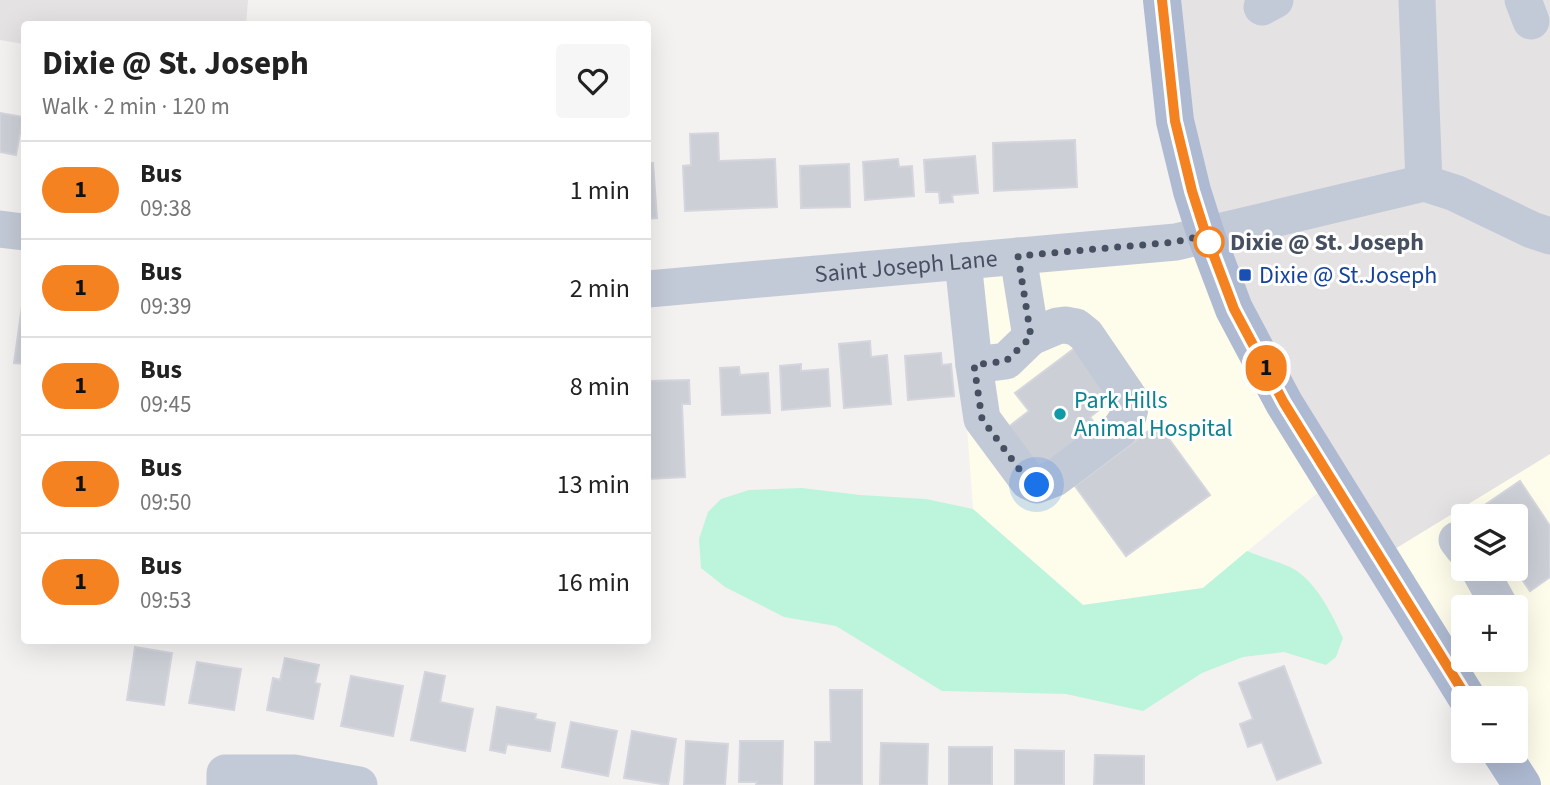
<!DOCTYPE html>
<meta charset="utf-8">
<style>
body{margin:0;font-family:"Source Sans 3",sans-serif;background:#f6f6f6;color:#222;height:100vh;display:flex;flex-direction:column;font-size:26px;white-space:nowrap}
*{box-sizing:border-box;margin:0}
p{font-size:23px;color:#767676}
.icon{flex:none;width:38px;height:38px;fill:none;stroke:currentColor;stroke-width:2;stroke-linecap:round;stroke-linejoin:round}
.map{position:relative;flex:1;overflow:hidden}
.side{position:absolute;left:21px;top:21px;width:630px;height:623px;display:flex;flex-direction:column;background:#fff;border-radius:7px;box-shadow:0 7px 28px #0002}
.side>*{flex:none}
.badge{padding:0 14px;border-radius:23px;font-size:24px;line-height:46px}
.fabs{position:absolute;left:1451px;top:504px;display:grid;gap:14px}
.fabs a{display:grid;place-items:center;width:77px;height:77px;border-radius:7px;background:#fff;box-shadow:0 7px 28px #0002;font-size:35px}
.you{position:absolute;width:35px;height:35px;margin:-18px;border:5px solid #fff;border-radius:50%;background:#1a73e8;box-shadow:0 0 0 10px #1a73e833}
.map>.badge{position:absolute;translate:-50% -50%;box-shadow:0 0 0 4px #fff}
.round{display:grid;place-items:center;flex:none;width:74px;height:74px;border-radius:7px;background:#f6f6f6}
.head{display:flex;align-items:center;justify-content:space-between;height:119px;padding:0 21px}
h1{font-size:33px;font-weight:700;line-height:52px}
ul{padding:0;list-style:none}
li{display:flex;align-items:center;gap:21px;height:98px;padding:0 21px;border-top:2px solid #e0e0e0}
li div{flex:1}
li b{display:block;font-size:26px}
li em{font-style:normal}
li .badge{min-width:77px;font-weight:700;text-align:center}
.map>svg:first-child{display:block}
.commercial{fill:#fefcea;fill-rule:evenodd}
.education{fill:#e5e2e3}
.green{fill:#bcf5db}
.building{fill:#cdcfd7;stroke:#d4d5dd;stroke-width:2}
.lines{fill:none;stroke-linecap:round;stroke-linejoin:round}
.minor{stroke:#c3cad7;stroke-width:37}
.major{stroke:#aebad2;stroke-width:38}
.line-casing{stroke:#fff;stroke-width:16}
.line{stroke:#f58220;stroke-width:10}
.walk{stroke:#465061;stroke-width:7;stroke-dasharray:0 12.6}
.stop-dot{fill:#fff;stroke:#f58220;stroke-width:3.5}
.transit-dot{fill:#1a4fb4;stroke:#fff;stroke-width:2.5}
.culture-dot{fill:#0f9aa8;stroke:#fff;stroke-width:2.5}
.labels{text-anchor:middle;dominant-baseline:central;stroke-width:6;stroke-linejoin:round;paint-order:stroke}
.stop-label{font-size:24px;font-weight:bold;fill:#465061;stroke:#fff;text-anchor:start}
.street-label{font-size:24px;fill:#465061;stroke:#fff}
.transit-label{font-size:24px;fill:#164399;stroke:#fff;text-anchor:start}
.culture-label{font-size:24px;fill:#0d838f;stroke:#fff;text-anchor:start}
</style>
<div class="map">
<svg width="1550" height="785" viewBox="0 0 1550 785">
<rect width="100%" height="100%" fill="#f4f1f1"/>
<path class="commercial" d="M1206 235 1332 481 1203 588 1083 605 973 509 955 262Z
M1550 454V785H1522L1516 751V698H1467L1380 558ZM1463 516H1516V569H1463ZM1463 607H1516V660H1463Z"/>
<path class="education" d="M0 0H248L246 24H24V44L0 40Z
M1162 0H1550V454L1380 558 1234 309Z"/>
<path class="green" d="M802 488 860 495 926 499 973 509 1083 605 1203 588 1247 551C1261 557 1276 561 1290 567 1315 579 1332 614 1343 638L1336 657 1326 665 1284 652 1243 657 1202 673 1143 711 1066 694 942 691 836 626 784 617 725 587 701 568 699 539 708 512 721 499 749 490Z"/>
<path class="building" d="M0 113 23 117 16 155 0 152Z
M718 133 719 161 775 159 777 207 685 211 683 166 691 165 690 134Z
M1075 140 1077 187 994 191 993 143Z
M975 156 978 193 952 195 953 202 940 203 939 192H926L924 160Z
M898 159 899 167 912 166 914 196 865 200 863 162Z
M648 163H653L657 218 648 219Z
M849 164 850 207 801 208 800 166Z
M22 306 24 307V364L14 363Z
M870 341 871 357 887 355 891 404 844 408 839 344Z
M1075 348 1113 399 1090 417 1101 431 1037 479 1002 432 1029 411 1015 393Z
M941 353 942 365 951 364 954 396 908 400 905 356Z
M801 364V371L828 369 830 406 782 410 780 366Z
M739 367 740 375 768 373 770 413 722 415 720 368Z
M689 380 690 404H682L685 477 648 479V381Z
M1158 424 1210 495 1126 556 1075 486Z
M1520 481 1550 526V577L1530 591 1515 569 1516 516H1479L1476 511Z
M135 647 172 653 164 705 127 700Z
M285 658 319 665 315 683 320 684 313 719 267 710 273 678 280 680Z
M197 662 241 669 234 710 189 703Z
M1284 666 1321 763 1277 780 1262 742 1248 747 1240 724 1253 719 1239 683Z
M425 672 445 676 440 702 473 709 465 751 411 740Z
M351 676 403 686 393 736 341 726Z
M830 690H862V785H815V742H831Z
M497 707 536 714 535 719 555 723 550 751 507 744 505 753 490 750Z
M571 722 617 731 608 776 562 767Z
M632 731 676 739 668 785 624 778Z
M686 741 728 744 725 785H684Z
M740 741H783L782 785H756L757 782H739Z
M881 743 928 744 927 785H880Z
M949 747H992V785H949Z
M1015 750 1064 751V785H1015Z
M1095 755 1144 756V785H1094Z"/>
<g class="lines">
<g class="minor">
<path d="M1417 0 1424 183"/>
<path d="M1523 0 1531 21"/>
<path d="M1262 7 1275 0"/>
<path d="M0 229 24 232"/>
<path d="M963 261 974 365 1006 361 1031 337"/>
<path id="s1" d="M648 289 1176 242 1424 183 1455 193 1532 230 1550 236"/>
<path d="M974 365 982 419 1028 481 1037 485 1055 478 1120 429C1128 418 1132 411 1129 398L1086 335 1076 327 1065 325 1057 326 1031 337 1018 256"/>
<path d="M1457 540 1463 548"/>
<path d="M1479 569 1500 607"/>
<path d="M225 785V773H294L359 785"/>
</g>
<path class="major" d="M1162 0 1175 121 1192 191 1206 235 1234 309 1284 403 1467 698
M1500 751 1522 785"/>
</g>
<g class="lines">
<g class="line-casing">
<path id="line" d="M1162 0 1175 121 1192 191 1206 235 1234 309 1284 403 1467 698"/>
</g>
<use href="#line" class="line"/>
<path class="walk" d="M1037 485 1028 481 982 419 974 365 1006 361 1031 337 1018 256 1175 242 1206 235 1209 242"/>
</g>
<circle class="stop-dot" cx="1209" cy="242" r="14"/>
<rect class="transit-dot" x="1238" y="268" width="14" height="14" rx="3.5"/>
<circle class="culture-dot" cx="1060" cy="414" r="7"/>
<g class="labels">
<g class="stop-label">
<text x="1230" y="242">Dixie @ St. Joseph</text>
</g>
<g class="street-label">
<text stroke="none"><textPath href="#s1" startOffset="259">Saint Joseph Lane</textPath></text>
</g>
<g class="transit-label">
<text x="1259" y="275">Dixie @ St.Joseph</text>
</g>
<g class="culture-label">
<text x="1074" y="400">Park Hills<tspan x="1074" dy="28">Animal Hospital</tspan></text>
</g>
</g>
</svg>
<div class="fabs">
<a><svg class="icon" aria-label="layers" viewBox="0 0 24 24"><path d="M12 4l9 5-9 5-9-5zM3 14l9 5 9-5"/></svg></a>
<a>+</a>
<a>−</a>
</div>
<div class="you" style="left:1037px;top:485px"></div>
<b class="badge" style="left:1266px;top:368px;background:#f58220;color:#111">1</b>
<section class="side">
<div class="head"><div><h1>Dixie @ St. Joseph</h1><p>Walk · 2 min · 120 m</p></div><a class="round"><svg class="icon" aria-label="heart" viewBox="0 0 24 24"><path d="M12 20l-8-8c-3-5 5-10 8-4 3-6 11-1 8 4z"/></svg></a></div>
<ul>
<li><span class="badge" style="background:#f58220;color:#111">1</span><div><b>Bus</b><p>09:38</p></div><em>1 min</em></li>
<li><span class="badge" style="background:#f58220;color:#111">1</span><div><b>Bus</b><p>09:39</p></div><em>2 min</em></li>
<li><span class="badge" style="background:#f58220;color:#111">1</span><div><b>Bus</b><p>09:45</p></div><em>8 min</em></li>
<li><span class="badge" style="background:#f58220;color:#111">1</span><div><b>Bus</b><p>09:50</p></div><em>13 min</em></li>
<li><span class="badge" style="background:#f58220;color:#111">1</span><div><b>Bus</b><p>09:53</p></div><em>16 min</em></li>
</ul>
</section>
</div>
